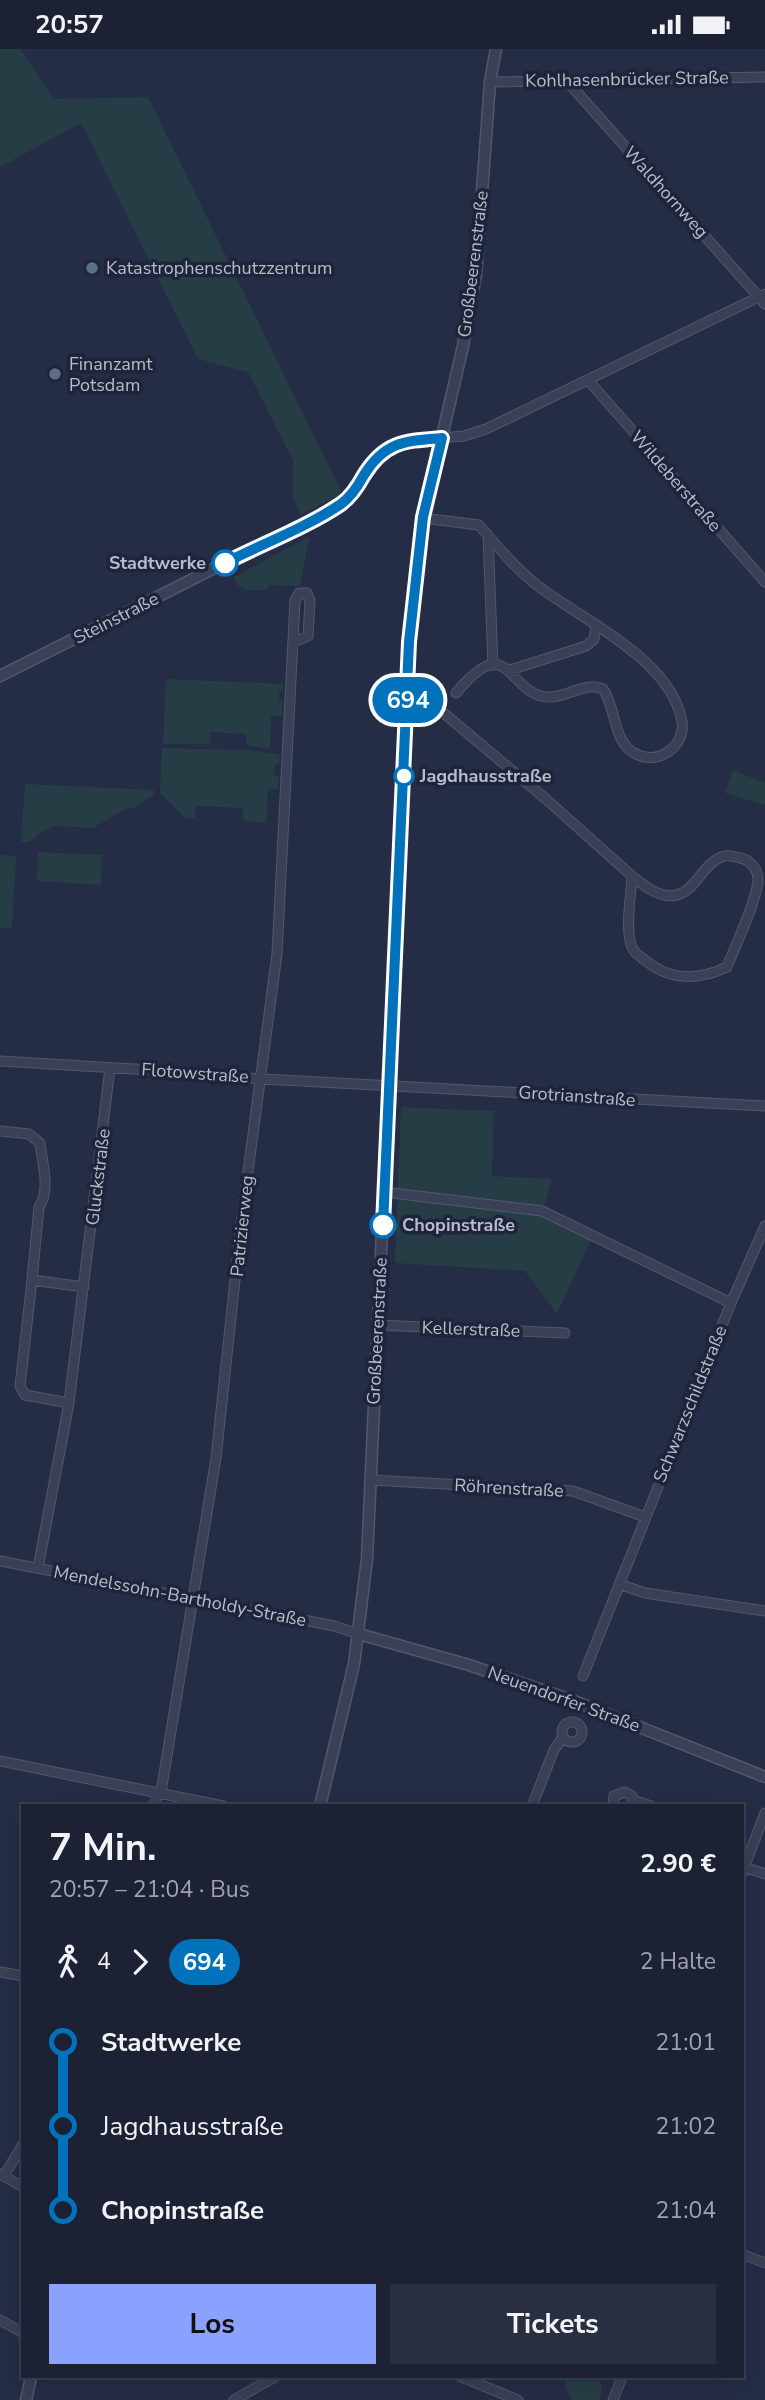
<!DOCTYPE html>
<html lang="de">
<meta charset="utf-8">
<style>
body{margin:0;font-family:"Nunito Sans",sans-serif;background:#292e40;color:#f1f3f6;height:100vh;display:flex;flex-direction:column;font-size:26px;white-space:nowrap}
*{box-sizing:border-box;margin:0}
p{font-size:23px;color:#a0a3ac}
.icon{flex:none;width:38px;height:38px;fill:none;stroke:currentColor;stroke-width:2;stroke-linecap:round;stroke-linejoin:round}
.map{position:relative;flex:1;overflow:hidden}
.sheet{position:absolute;left:21px;top:1755px;width:723px;height:574px;display:flex;flex-direction:column;background:#1c2134;border-radius:0px;box-shadow:0 7px 28px #0002,0 0 0 2px #3a3e4f}
.sheet>*{flex:none}
.badge{padding:0 14px;border-radius:23px;font-size:24px;line-height:46px}
.map>.badge{position:absolute;translate:-50% -50%;box-shadow:0 0 0 4px #fff}
.legs{display:flex;align-items:center;gap:10px;height:77px;padding:0 28px;font-size:23px}
.legs p{margin-inline-start:auto}
.head{display:flex;align-items:center;justify-content:space-between;height:119px;padding:0 28px}
h1{font-size:38px;font-weight:700;line-height:52px}
.cta{display:flex;gap:14px;margin-top:auto;padding:14px 28px}
.cta a{flex:1;height:80px;border-radius:0px;background:#8ba1ff;color:#111;font-size:28px;font-weight:700;line-height:80px;text-align:center}
.cta a+a{background:#292e40;color:#f1f3f6}
ul{padding:0 28px;list-style:none}
li{display:flex;align-items:center;gap:24px;height:84px;font-size:26px}
li i{display:grid;place-items:center;width:10px;height:100%;margin:0 9px;background:currentColor}
li i::after{content:'';width:18px;height:18px;margin:-9px;border:5px solid;border-radius:50%;background:#1c2134}
li p{margin-inline-start:auto}
li:first-child i{background:linear-gradient(#0000 50%,currentColor 0)}
li:last-child i{background:linear-gradient(currentColor 50%,#0000 0)}
.status{display:flex;justify-content:space-between;align-items:center;height:49px;padding:0 35px;background:#1c2134;direction:ltr}
.status svg{height:19px;fill:currentColor}
.map>svg:first-child{display:block}
.green{fill:#273d46}
.lines{fill:none;stroke-linecap:round;stroke-linejoin:round}
.minor-casing{stroke:#52576c;stroke-width:11}
.tertiary-casing{stroke:#52576c;stroke-width:13}
.minor{stroke:#3a4055;stroke-width:9}
.tertiary{stroke:#3a4055;stroke-width:10}
.line-1-casing{stroke:#fff;stroke-width:16}
.line-1{stroke:#0072bc;stroke-width:10}
.service-dot{fill:#5c6f8a;stroke:#1e243a;stroke-width:2.5}
.stop-1-dot{fill:#fff;stroke:#0072bc;stroke-width:3.5}
.labels{text-anchor:middle;dominant-baseline:central;stroke-width:7;stroke-linejoin:round;paint-order:stroke}
.street-label{font-size:18px;fill:#b7bcce;stroke:#1e243a}
.poi-label{font-size:18px;fill:#b7bcce;stroke:#1e243a;text-anchor:start}
.stop-label{font-size:18px;font-weight:bold;fill:#b7bcce;stroke:#1e243a;text-anchor:start}
</style>
<div class="status"><b>20:57</b><svg viewBox="0 0 49 12"><path d="M0 12V9h3v3zM5 12V6h3v6zM10 12V3h3v9zM15 12V0h3v12zM26 1h20v11H26zM47 4h2v5h-2z"/></svg></div>
<div class="map">
<svg width="765" height="2351" viewBox="0 0 765 2351">
<rect width="100%" height="100%" fill="#252c46"/>
<path class="green" d="M0 0H20L54 50 148 48 341 442 337 448 300 466 293 447V411L248 323 198 310 81 74 0 118Z
M309 488 300 537 270 536 265 541H246L237 536 234 528Z
M166 630 283 635V642H279V652L282 653V667H271L270 700 246 696V685L211 683 210 695H163Z
M162 699 246 701 280 705 279 715H275L274 726 279 727 278 740H268L266 774 243 771V759L196 757 195 769 186 770 160 744Z
M733 721 765 734V756L725 744Z
M25 735 155 741 154 745 135 759 125 760 93 779 55 777 43 782 29 793H21Z
M38 803 102 806 101 836 37 832Z
M0 806 16 807 12 879H0Z
M401 1058 494 1062 492 1127 552 1130 541 1166 591 1191 557 1265 525 1222 395 1214Z
M564 2328H599L602 2337 600 2351H572L566 2339Z"/>
<g class="lines">
<g class="minor-casing">
<path id="minor" d="M566 31 765 255
M490 33 765 28
M588 331 765 533
M442 389 464 387 486 380 765 245
M423 469 479 476C498 498 515 519 538 537 584 572 672 611 682 673 684 686 677 698 666 704 656 710 646 710 636 705 612 693 617 660 603 640 587 632 568 648 550 648 508 649 511 577 456 644
M488 486 493 616
M510 621 586 597 594 590 596 578
M408 634 547 751 632 827C631 847 626 872 630 892 632 903 638 906 646 912 671 932 700 931 727 918 736 895 755 856 758 832 759 822 751 811 740 809 736 808 729 806 725 807 704 812 698 838 680 845 663 852 644 837 632 827
M0 1012 184 1023 191 1026 765 1057
M0 1082 29 1085 40 1094C42 1113 51 1141 39 1158L32 1231
M384 1143 542 1162 731 1254
M377 1276 565 1284
M69 1354 25 1346 20 1337 32 1231 84 1238
M370 1431 573 1442 645 1468
M0 1512 334 1577 359 1585
M38 1519 69 1354 110 1019
M619 1535 645 1544 765 1562
M583 1627 731 1254 765 1177
M562 1683a10 10 0 1 1 20 0a10 10 0 1 1-20 0Z
M0 1712 223 1757
M633 1751 651 1757
M153 1757 162 1737 216 1409 241 1175 277 905 295 552 299 544H307L310 552 308 587 294 593
M532 1757 554 1701 563 1688
M613 1757 614 1747 625 1743 632 1747V1757
M744 1818 765 1825
M742 1824 765 1764
M0 1923 23 1927
M0 2125 23 2138
M4 2127 23 2095
M742 2205 765 2214
M0 2271 23 2284
M461 2328 518 2351
M234 2351 275 2328
M613 2351 622 2328"/>
</g>
<g class="tertiary-casing">
<path id="tertiary" d="M0 627 342 455C352 446 358 435 365 424 387 391 406 392 442 389
M359 1585 469 1616 574 1652 765 1728
M320 1757 354 1615 367 1510 409 593 423 469 463 297 476 226 490 33 496 0
M26 2351 31 2328"/>
</g>
<use href="#minor" class="minor"/>
<use href="#tertiary" class="tertiary"/>
</g>
<g class="lines">
<g class="line-1-casing">
<path id="line-1" d="M225 514C262 495 307 478 341 455 351 448 358 437 364 426 385 392 405 392 442 389L423 468 409 593 383 1176"/>
</g>
<use href="#line-1" class="line-1"/>
</g>
<g class="service-dot">
<circle cx="92" cy="219" r="7"/>
<circle cx="55" cy="325" r="7"/>
</g>
<g class="stop-1-dot">
<circle cx="225" cy="514" r="12"/>
<circle cx="404" cy="727" r="9"/>
<circle cx="383" cy="1176" r="12"/>
</g>
<g class="labels">
<g class="street-label">
<text transform="translate(627 30) rotate(-1)">Kohlhasenbrücker Straße</text>
<text transform="translate(666 143) rotate(48)">Waldhornweg</text>
<text transform="translate(473 215) rotate(-83)">Großbeerenstraße</text>
<text transform="translate(676 432) rotate(49)">Wildeberstraße</text>
<text transform="translate(116 569) rotate(-27)">Steinstraße</text>
<text transform="translate(195 1024) rotate(4)">Flotowstraße</text>
<text transform="translate(577 1047) rotate(4)">Grotrianstraße</text>
<text transform="translate(98 1128) rotate(-83)">Gluckstraße</text>
<text transform="translate(242 1177) rotate(-84)">Patrizierweg</text>
<text transform="translate(471 1280) rotate(2)">Kellerstraße</text>
<text transform="translate(377 1282) rotate(-87)">Großbeerenstraße</text>
<text transform="translate(690 1355) rotate(-68)">Schwarzschildstraße</text>
<text transform="translate(509 1439) rotate(3)">Röhrenstraße</text>
<text transform="translate(180 1547) rotate(11)">Mendelssohn-Bartholdy-Straße</text>
<text transform="translate(564 1650) rotate(20)">Neuendorfer Straße</text>
</g>
<g class="poi-label">
<text x="106" y="219">Katastrophenschutzzentrum</text>
<text x="69" y="315">Finanzamt<tspan x="69" dy="21">Potsdam</tspan></text>
</g>
<g class="stop-label">
<text x="206" y="514" text-anchor="end">Stadtwerke</text>
<text x="420" y="727">Jagdhausstraße</text>
<text x="402" y="1176">Chopinstraße</text>
</g>
</g>
</svg>
<b class="badge" style="left:408px;top:651px;background:#0072bc;color:#fff">694</b>
<section class="sheet">
<div class="head"><div><h1>7 Min.</h1><p>20:57 – 21:04 · Bus</p></div><b>2.90 €</b></div>
<div class="legs"><svg class="icon" aria-label="walk" viewBox="0 0 24 24"><circle cx="13" cy="4" r="2"/><path d="M13 8l-2 6 4 7M11 14l-3 7M7 12l3-4h3l4 4"/></svg>4<svg class="icon" aria-label="forward" viewBox="0 0 24 24"><path d="M9 5l7 7-7 7"/></svg><b class="badge" style="background:#0072bc;color:#fff">694</b><p>2 Halte</p></div>
<ul>
<li><i style="color:#0072bc"></i><b>Stadtwerke</b><p>21:01</p></li>
<li><i style="color:#0072bc"></i><span>Jagdhausstraße</span><p>21:02</p></li>
<li><i style="color:#0072bc"></i><b>Chopinstraße</b><p>21:04</p></li>
</ul>
<div class="cta"><a>Los</a><a>Tickets</a></div>
</section>
</div>
